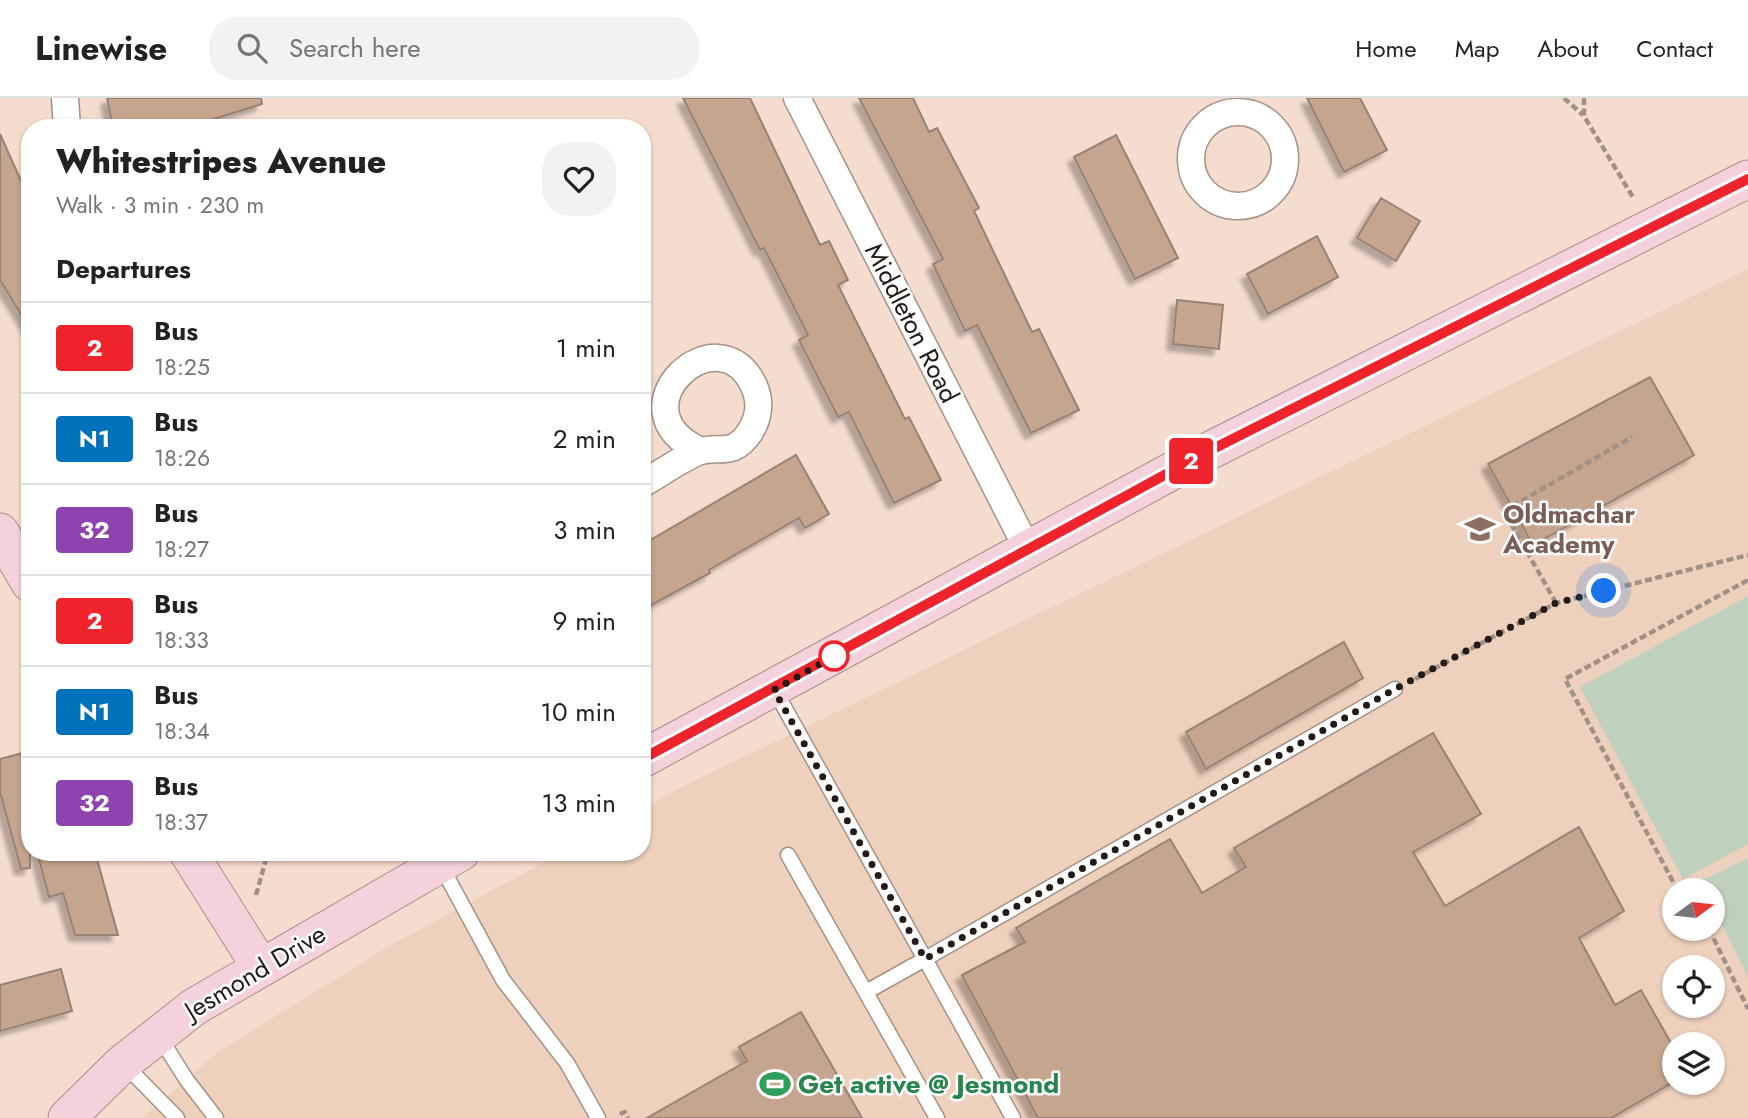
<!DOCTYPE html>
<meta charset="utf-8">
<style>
body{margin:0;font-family:Jost,sans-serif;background:#f2f2f2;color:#222;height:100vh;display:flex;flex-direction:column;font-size:26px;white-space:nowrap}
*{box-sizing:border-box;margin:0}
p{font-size:23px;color:#767676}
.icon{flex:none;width:38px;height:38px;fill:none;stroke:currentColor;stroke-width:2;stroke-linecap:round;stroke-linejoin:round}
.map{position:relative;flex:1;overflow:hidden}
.details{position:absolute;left:21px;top:21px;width:630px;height:742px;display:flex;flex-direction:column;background:#fff;border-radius:28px;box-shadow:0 2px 5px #0004}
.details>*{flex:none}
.badge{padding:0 14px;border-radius:5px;font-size:24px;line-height:46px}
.needle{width:46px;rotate:75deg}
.fabs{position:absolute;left:1662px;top:780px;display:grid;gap:14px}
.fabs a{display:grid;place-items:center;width:63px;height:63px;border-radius:50%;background:#fff;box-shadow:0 2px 5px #0004;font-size:35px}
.you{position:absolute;width:35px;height:35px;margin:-18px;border:5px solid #fff;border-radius:50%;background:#1a73e8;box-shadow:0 0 0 10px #1a73e833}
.map>.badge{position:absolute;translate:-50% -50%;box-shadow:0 0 0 4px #fff}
h2{padding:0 35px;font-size:26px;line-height:63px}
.round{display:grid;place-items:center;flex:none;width:74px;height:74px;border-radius:28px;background:#f2f2f2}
.headline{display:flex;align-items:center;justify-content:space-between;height:119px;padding:0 35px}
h1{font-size:33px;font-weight:800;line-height:52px}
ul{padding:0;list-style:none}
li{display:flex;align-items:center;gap:21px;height:91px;padding:0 35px;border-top:2px solid #e0e0e0}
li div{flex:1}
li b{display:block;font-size:26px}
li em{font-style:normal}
li .badge{min-width:77px;font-weight:700;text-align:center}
header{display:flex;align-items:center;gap:42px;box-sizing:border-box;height:98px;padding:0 35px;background:#fff;border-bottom:2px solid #e0e0e0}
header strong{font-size:33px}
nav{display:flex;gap:38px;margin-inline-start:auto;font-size:24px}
.search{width:490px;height:63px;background:#f2f2f2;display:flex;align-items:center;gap:18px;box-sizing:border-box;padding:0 24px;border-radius:28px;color:#767676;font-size:26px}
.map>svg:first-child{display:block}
.built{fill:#eed1bd;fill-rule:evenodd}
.green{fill:#bfd0bc}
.building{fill:#c6a58e;stroke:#978375;stroke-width:2;filter:url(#shadow)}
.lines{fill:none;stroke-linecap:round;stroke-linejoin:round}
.lane-casing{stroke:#a69183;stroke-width:17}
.street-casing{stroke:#a69183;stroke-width:29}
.secondary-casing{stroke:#a69183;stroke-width:39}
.path{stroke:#a19085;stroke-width:4.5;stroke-dasharray:7 3.5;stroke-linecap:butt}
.lane{stroke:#fff;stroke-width:14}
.street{stroke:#fff;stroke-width:26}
.secondary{stroke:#f5d2db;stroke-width:37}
.line-casing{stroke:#fff;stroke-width:16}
.line{stroke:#ee232c;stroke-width:10}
.walk{stroke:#241b16;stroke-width:7;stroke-dasharray:0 12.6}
.stop-dot{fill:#fff;stroke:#ee232c;stroke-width:3.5}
.labels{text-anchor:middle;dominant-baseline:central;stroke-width:5;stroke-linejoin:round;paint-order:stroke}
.street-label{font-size:26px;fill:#241b16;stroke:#fff}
.education-label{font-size:26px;font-weight:bold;fill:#785e54;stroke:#fff;text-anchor:start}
.leisure-label{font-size:26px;font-weight:bold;fill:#27864d;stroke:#fff;text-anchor:start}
</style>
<header>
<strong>Linewise</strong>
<div class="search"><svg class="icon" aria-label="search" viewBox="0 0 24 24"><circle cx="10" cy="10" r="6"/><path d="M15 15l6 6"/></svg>Search here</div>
<nav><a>Home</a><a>Map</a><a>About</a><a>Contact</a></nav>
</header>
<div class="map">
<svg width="1748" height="1020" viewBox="0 0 1748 1020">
<defs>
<filter id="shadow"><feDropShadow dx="-6" dy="6" stdDeviation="2" flood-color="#0004"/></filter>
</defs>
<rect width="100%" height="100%" fill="#f4ddce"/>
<path class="built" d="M1748 171V1020H142L219 953 391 847 563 754H642V711L684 688ZM1675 793H1713V831H1675ZM1675 870H1713V908H1675ZM1675 947H1713V985H1675Z"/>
<path class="green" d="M1748 498V746L1683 781 1580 589Z
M1748 760V880L1713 808V793H1706L1701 783Z"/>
<path class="building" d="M107 0H261L262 6 201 25 202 30H113Z
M683 0H750L820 147 829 143 848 182 838 187 905 321 909 319 941 382 894 405 849 314 838 319 799 242 808 237 764 150 760 152Z
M859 0H913L929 34 937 30 979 110 974 113 1032 234 1039 231 1079 312 1031 335 977 227 965 233 933 166 943 161Z
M1307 0H1360L1387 52 1344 74Z
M0 36 30 103V231L0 182Z
M1116 37 1178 160 1135 181 1074 59Z
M1381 100 1420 123 1396 163 1357 140Z
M1317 138 1338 179 1268 216 1247 176Z
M1177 202 1223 207 1219 251 1173 246Z
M1650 279 1694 357 1533 447 1488 366Z
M796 357 829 416 805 430 799 420 709 472 710 475 642 512V447Z
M1344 544 1363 580 1206 671 1186 634Z
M1433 635 1481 716 1413 754 1445 808 1579 729 1624 813 1579 840 1615 907 1641 892 1675 952V983L1611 1020H1038L962 877 1025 844 1016 830 1170 741 1202 795 1246 769 1234 750Z
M30 653V770L21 771 0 694V661Z
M37 754H95L118 837H75L63 795 49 799Z
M61 871 72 913 0 933V887Z
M801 914 862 1020H647L747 963 739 949Z"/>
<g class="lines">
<g class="lane-casing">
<path id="lane" d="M774 591 925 861 1395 591
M788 757 937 1020
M440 766 503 882 567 965 598 1020
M866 894 925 861 1013 1020
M159 938 186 981 216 1020
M124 966 177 1020"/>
</g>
<g class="street-casing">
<path id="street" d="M65 0 67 30
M797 0 1027 450
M1191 61a47 47 0 1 1 94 0a47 47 0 1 1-94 0Z
M642 386C660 376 679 362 698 354 718 346 732 361 750 334 759 320 761 303 754 288 719 211 609 312 701 353"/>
</g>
<g class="secondary-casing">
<path id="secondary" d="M0 434 30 485
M642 661 1207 354 1748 81
M188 754 260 868
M67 1020 123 965 194 909 461 754"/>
</g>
<path class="path" d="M1564 0 1583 17
M1584 0V18L1634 101
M1556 505 1504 413 1632 339
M1415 581 1556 505 1748 457
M1678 793 1565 581 1748 482
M256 797 268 754
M1709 831 1748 911
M620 1016 625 1014 628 1020"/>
<use href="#lane" class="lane"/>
<use href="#street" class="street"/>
<use href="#secondary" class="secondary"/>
</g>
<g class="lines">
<g class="line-casing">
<path id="line" d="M642 661 1207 354 1748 81"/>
</g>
<use href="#line" class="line"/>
<path class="walk" d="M834 558 843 553 774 592 925 861 1395 591 1556 505 1604 493"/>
</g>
<defs>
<g id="school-bare" transform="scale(2.415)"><path d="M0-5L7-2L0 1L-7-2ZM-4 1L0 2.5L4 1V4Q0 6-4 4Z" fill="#8d6e63" stroke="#fff" stroke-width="2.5" paint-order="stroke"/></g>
<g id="stadium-bare" transform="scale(2.415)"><path d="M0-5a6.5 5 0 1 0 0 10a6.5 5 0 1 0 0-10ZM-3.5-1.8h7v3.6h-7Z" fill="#2e9e5b" stroke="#fff" stroke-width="2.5" paint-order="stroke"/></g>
</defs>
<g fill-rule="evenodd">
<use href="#school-bare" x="1480" y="431"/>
<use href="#stadium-bare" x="775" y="986"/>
</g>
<circle class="stop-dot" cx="834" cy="558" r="14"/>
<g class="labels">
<g class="street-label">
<text transform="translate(912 225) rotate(63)">Middleton Road</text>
<text transform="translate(255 874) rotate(-31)">Jesmond Drive</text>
</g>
<g class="education-label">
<text x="1503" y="416">Oldmachar<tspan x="1503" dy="30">Academy</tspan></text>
</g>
<g class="leisure-label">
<text x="798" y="986">Get active @ Jesmond</text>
</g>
</g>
</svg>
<div class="fabs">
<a><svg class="needle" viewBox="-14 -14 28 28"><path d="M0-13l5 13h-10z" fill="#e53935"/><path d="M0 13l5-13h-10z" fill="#767676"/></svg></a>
<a><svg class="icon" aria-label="locate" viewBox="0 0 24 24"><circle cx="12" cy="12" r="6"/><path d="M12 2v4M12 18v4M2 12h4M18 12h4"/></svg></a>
<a><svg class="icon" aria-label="layers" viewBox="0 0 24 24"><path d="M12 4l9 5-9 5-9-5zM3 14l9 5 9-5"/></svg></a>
</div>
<div class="you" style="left:1604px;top:493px"></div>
<b class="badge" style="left:1191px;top:363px;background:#ee232c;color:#fff">2</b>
<section class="details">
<div class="headline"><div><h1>Whitestripes Avenue</h1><p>Walk · 3 min · 230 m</p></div><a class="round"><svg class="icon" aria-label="heart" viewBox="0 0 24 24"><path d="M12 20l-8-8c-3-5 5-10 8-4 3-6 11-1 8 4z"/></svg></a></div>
<h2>Departures</h2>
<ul>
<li><span class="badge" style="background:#ee232c;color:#fff">2</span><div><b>Bus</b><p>18:25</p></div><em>1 min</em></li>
<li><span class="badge" style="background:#0072bc;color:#fff">N1</span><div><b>Bus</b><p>18:26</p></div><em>2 min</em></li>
<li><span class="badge" style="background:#8e44ad;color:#fff">32</span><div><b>Bus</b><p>18:27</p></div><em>3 min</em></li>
<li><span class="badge" style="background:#ee232c;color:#fff">2</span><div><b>Bus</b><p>18:33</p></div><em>9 min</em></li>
<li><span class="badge" style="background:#0072bc;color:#fff">N1</span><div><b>Bus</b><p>18:34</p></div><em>10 min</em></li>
<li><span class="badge" style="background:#8e44ad;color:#fff">32</span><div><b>Bus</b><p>18:37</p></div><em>13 min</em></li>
</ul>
</section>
</div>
